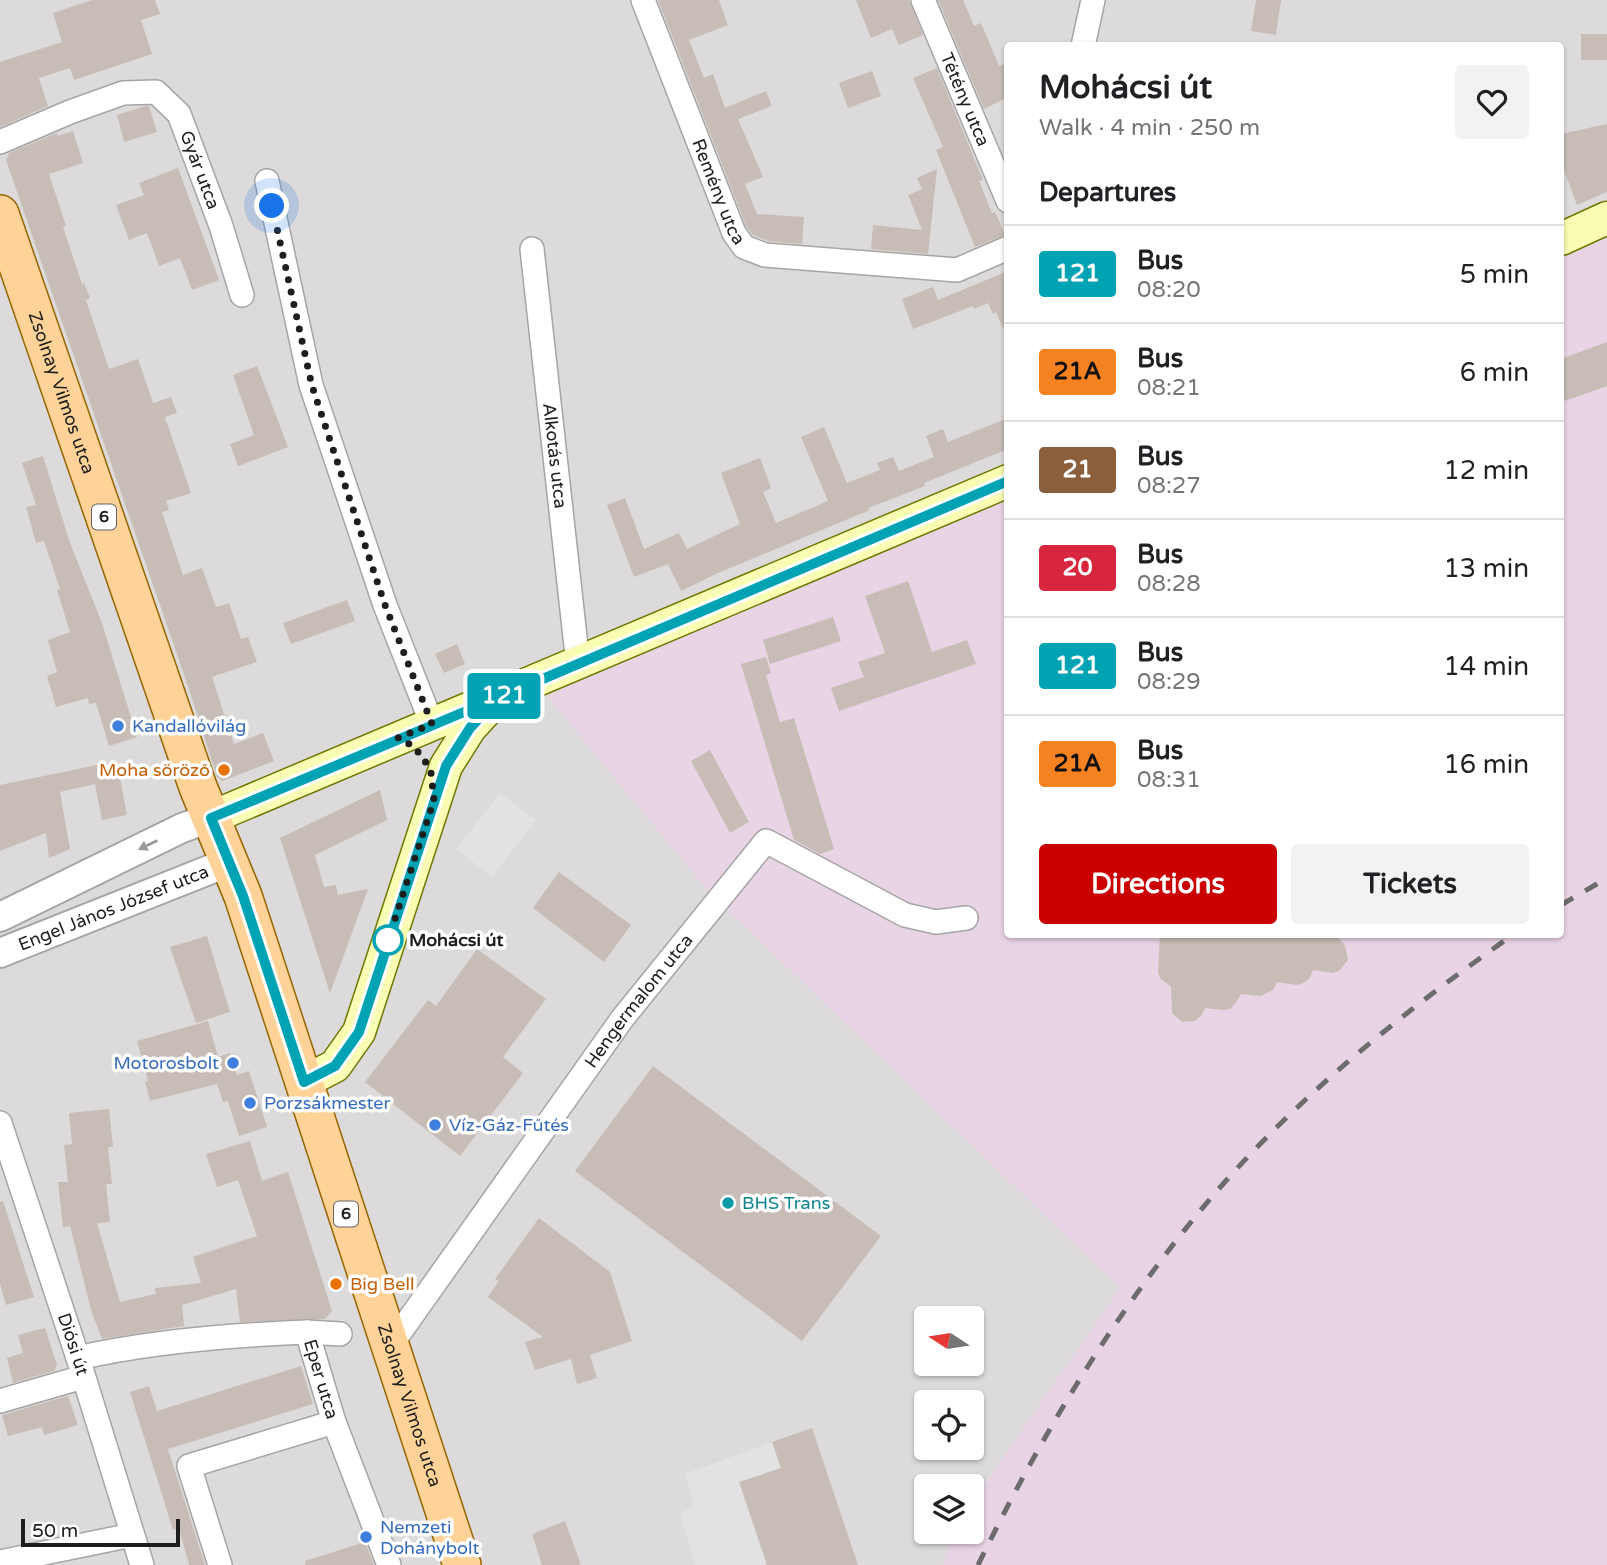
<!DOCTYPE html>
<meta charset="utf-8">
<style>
body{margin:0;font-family:"Varela Round",sans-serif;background:#f2f2f2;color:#202124;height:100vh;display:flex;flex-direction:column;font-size:26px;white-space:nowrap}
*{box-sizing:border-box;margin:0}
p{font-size:23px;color:#757577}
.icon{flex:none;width:38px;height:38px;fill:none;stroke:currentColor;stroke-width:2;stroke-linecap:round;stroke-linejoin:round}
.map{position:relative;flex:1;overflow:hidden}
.details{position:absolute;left:1004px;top:42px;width:560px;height:896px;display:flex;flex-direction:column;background:#fff;border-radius:7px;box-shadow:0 2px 5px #0004}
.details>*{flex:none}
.badge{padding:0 14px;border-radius:5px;font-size:24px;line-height:46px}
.needle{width:46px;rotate:282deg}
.buttons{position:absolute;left:914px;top:1306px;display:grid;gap:14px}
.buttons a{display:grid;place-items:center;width:70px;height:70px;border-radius:7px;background:#fff;box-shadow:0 2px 5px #0004;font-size:35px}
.scale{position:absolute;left:21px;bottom:18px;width:159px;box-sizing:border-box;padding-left:7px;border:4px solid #1e1e1e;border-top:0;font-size:19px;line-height:24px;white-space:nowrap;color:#1e1e1e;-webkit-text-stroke:5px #fff;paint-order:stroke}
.you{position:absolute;width:35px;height:35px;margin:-18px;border:5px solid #fff;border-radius:50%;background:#1a73e8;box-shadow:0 0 0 10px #1a73e833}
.map>.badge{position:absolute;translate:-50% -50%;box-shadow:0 0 0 4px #fff}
h2{padding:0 35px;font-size:26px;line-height:63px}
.round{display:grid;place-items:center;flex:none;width:74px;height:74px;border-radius:7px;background:#f2f2f2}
.summary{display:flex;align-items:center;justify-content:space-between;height:119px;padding:0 35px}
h1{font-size:33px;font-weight:700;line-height:52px}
.cta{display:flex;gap:14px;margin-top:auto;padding:14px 35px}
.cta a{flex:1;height:80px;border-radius:7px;background:#cb0000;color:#fff;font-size:28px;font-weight:700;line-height:80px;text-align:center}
.cta a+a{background:#f2f2f2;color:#202124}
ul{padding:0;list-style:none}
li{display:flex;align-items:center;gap:21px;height:98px;padding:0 35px;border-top:2px solid #e0e0e0}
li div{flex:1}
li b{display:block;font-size:26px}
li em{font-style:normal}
li .badge{min-width:77px;font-weight:700;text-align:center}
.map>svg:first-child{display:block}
.residential{fill:#dcdada;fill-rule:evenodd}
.industrial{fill:#e9d4e5}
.parking{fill:#e2e2e2}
.building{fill:#c7bdb6}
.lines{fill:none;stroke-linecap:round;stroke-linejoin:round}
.minor-casing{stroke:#a5a5a5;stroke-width:26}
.tertiary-casing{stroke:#a5a5a5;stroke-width:32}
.secondary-casing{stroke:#6c7900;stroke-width:35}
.primary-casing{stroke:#976500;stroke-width:40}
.minor{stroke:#fff;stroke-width:23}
.tertiary{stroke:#fff;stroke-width:28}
.secondary{stroke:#f9fdb3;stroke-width:32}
.primary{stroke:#ffd398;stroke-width:37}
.rail{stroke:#6c6c6c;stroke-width:5;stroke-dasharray:14 14;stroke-linecap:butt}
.oneway{fill:#9a9a9a}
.line-casing{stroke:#fff;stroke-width:16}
.line{stroke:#00a3b4;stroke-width:10}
.walk{stroke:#1e1e1e;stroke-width:7;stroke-dasharray:0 12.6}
.shop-dot{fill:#3f7fe0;stroke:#fff;stroke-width:2.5}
.food-dot{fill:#e8710a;stroke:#fff;stroke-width:2.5}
.stop-dot{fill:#fff;stroke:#00a3b4;stroke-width:3.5}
.culture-dot{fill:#0f9aa8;stroke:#fff;stroke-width:2.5}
.labels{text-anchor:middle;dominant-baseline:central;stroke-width:7;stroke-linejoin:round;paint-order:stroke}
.shield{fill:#fff;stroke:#626262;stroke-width:2}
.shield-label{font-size:16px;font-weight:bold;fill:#1e1e1e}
.street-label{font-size:18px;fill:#1e1e1e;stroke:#fff}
.shop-label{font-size:18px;fill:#366cbe;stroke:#fff;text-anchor:start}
.food-label{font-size:18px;fill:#c56008;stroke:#fff;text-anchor:end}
.stop-label{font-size:18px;font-weight:bold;fill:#1e1e1e;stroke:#fff;text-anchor:start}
.culture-label{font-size:18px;fill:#0d838f;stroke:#fff;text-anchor:start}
</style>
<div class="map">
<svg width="1607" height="1565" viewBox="0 0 1607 1565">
<rect width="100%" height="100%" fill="#efebe3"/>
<path class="residential" d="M0 0H1607V205L1561 225V46H1008V469L533 679 708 891 1120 1288 971 1504V1486H926V1531H954L943 1565H0ZM926 1318H971V1363H926ZM926 1402H971V1447H926Z"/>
<path class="industrial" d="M1607 205V1565H943L954 1531H971V1504L1120 1288 708 891 533 679 1008 469V934H1561V225Z"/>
<path class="parking" d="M500 793 536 820 492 877 456 849Z
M772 1442 781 1468 740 1482 767 1565H695L680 1513 694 1507 685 1474Z"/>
<path class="building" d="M92 0H155L160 14 141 20 152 54 74 80 70 68 39 78 48 106 0 127V62L62 42 53 13Z
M658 0H719L728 25 689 40 704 78 713 74 725 108 766 91 772 106 738 119 763 177 745 184 757 214 804 217 802 244 768 241 753 235 746 226Z
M856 0H909L923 35 899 45 892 29 871 38Z
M938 0H963L974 26 981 23 999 66 1008 62V97L984 109Z
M1256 0H1281L1276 35 1251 31Z
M1581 34H1607V60H1581Z
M937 68 983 180 979 181 992 213 995 212 1005 235 975 247 936 150 943 147 913 78Z
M872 71 881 96 848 108 839 83Z
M145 106H149L157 132 124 142 117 115Z
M1607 124V192L1577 205 1561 162V134Z
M73 131 83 163 49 174 66 226 63 227 82 284 84 283 90 298 86 300 109 369 138 359 153 403 171 397 177 413 165 417 191 493 166 501 169 510 162 512 183 575 202 568 216 607 229 603 241 639 248 637 257 662 212 677 234 744 263 733 274 761 222 781 217 777 188 686 6 160 9 153 57 133 58 136Z
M178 168 219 280 192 290 180 258 159 266 147 233 129 240 116 205 144 195 139 183Z
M937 169 928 254 871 249 873 225 922 230 908 195 922 189 917 178Z
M1008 271V340L996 312 993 314 988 303 974 309 973 306 913 329 902 299 933 287 938 300Z
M1607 342V386L1565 401 1561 389V359Z
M257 366 288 447 238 466 230 444 254 435 233 375Z
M1008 418V449L924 483 925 486 868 508 870 510 718 573 681 591 668 564 634 577 607 505 625 498 644 549 679 533 687 549 740 524 721 473 760 458 771 488 763 492 776 523 828 501 801 437 824 427 847 483 880 470 877 463 893 457 899 471 934 457 926 436 943 429 948 442Z
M43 456 70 543 102 623 137 737 109 746 96 703 89 704 88 698 56 707 47 676 57 672 48 640 70 632 57 590 60 589 44 541 36 543 26 507 36 505 22 463Z
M908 581 932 652 967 640 976 664 839 711 831 688 864 677 858 662 885 653 865 596Z
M347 600 355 621 291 644 283 623Z
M833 617 841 641 770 664 763 640Z
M457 644 465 664 444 673 435 654Z
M766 657 771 673 766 675 780 722 794 718 834 849 820 854 794 840 741 664Z
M710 750 749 822 730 833 691 761Z
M117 761 127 815 102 820 95 784 60 792 70 849 49 858 46 833 0 851V785Z
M380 790 387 820 315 855 324 887 336 885 338 895 368 889 330 993 280 838Z
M559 872 631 925 604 962 533 908Z
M1160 934H1334L1345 945 1348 960 1339 971 1332 973 1313 970 1309 979 1303 983 1297 985 1277 982 1273 990 1261 996 1241 994 1235 1004 1230 1009 1223 1010 1205 1008 1201 1016 1195 1021 1182 1022 1172 1013 1171 987 1160 978 1158 972Z
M207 936 230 1012 196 1023 170 947Z
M477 949 546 999 503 1057 523 1073 460 1156 365 1082 428 1000 436 1006Z
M208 1021 218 1057 230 1053 237 1075 249 1071 267 1127 239 1136 228 1101 223 1102 217 1084 150 1101 145 1082 148 1081 137 1041Z
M653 1066 881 1236 802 1341 575 1171Z
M109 1109 113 1147H108L112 1184H106L110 1222 97 1223 120 1302 156 1294 155 1288 201 1283 193 1257 257 1236 238 1180 217 1187 206 1154 250 1141 262 1181 288 1172 332 1311 325 1319 240 1322 236 1289 182 1305 184 1326 102 1339 91 1310 70 1226 63 1227 58 1182H68L64 1145 72 1144 69 1113Z
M3 1201 34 1297 6 1305 0 1284V1202Z
M539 1218 610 1272 632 1341 590 1355 597 1378 577 1384 571 1359 535 1370 525 1342 543 1337 488 1297 499 1281 495 1279Z
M45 1328 57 1365 54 1371 13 1383 7 1358 23 1353 18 1335Z
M301 1366 313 1404 168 1449 205 1565H189L179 1528 173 1530 130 1392 149 1386 157 1411Z
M68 1396 78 1425 44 1435 42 1427 8 1436 2 1415Z
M812 1428 858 1565H767L739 1482 781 1468 772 1442Z
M565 1521 581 1565H542L532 1534Z
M365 1542 374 1565H305V1561Z"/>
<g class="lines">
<g class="minor-casing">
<g id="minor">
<path id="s1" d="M643 0 734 233 744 247 765 255 957 270 1008 248"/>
<path id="s2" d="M923 0 1008 201"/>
<path d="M1083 46 1093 0"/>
<path id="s3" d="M0 142 70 112 123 93 156 92 179 114 221 226 242 295"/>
<path d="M267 181 311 385 385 605 432 724"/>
<path id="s4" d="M532 249 578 664"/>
<path id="s5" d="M0 1123 78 1358 142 1565"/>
<path d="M307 1332 340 1334"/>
<path id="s6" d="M391 1345 622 1019 766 841 905 915 936 922 966 918"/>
<path id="s7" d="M78 1358C152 1341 231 1335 307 1332L334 1422 389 1565"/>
<path d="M0 1401 83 1377"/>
<path d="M0 1562 132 1535"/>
<path d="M220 1565 189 1466 334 1422"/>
</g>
</g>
<g class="tertiary-casing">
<g id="tertiary">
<path d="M0 917 182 828 210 818"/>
<path id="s8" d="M0 953 229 862"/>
</g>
</g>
<g class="secondary-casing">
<path id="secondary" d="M1561 239 1607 218
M210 818 1008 481
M304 1082 335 1066 359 1032 446 766 470 728 494 702"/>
</g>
<g class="primary-casing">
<g id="primary">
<path id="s9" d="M0 214 198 787 243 896 462 1565"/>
</g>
</g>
<use href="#minor" class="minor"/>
<use href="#tertiary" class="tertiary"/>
<use href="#secondary" class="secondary"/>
<use href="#primary" class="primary"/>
<path class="rail" d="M1561 905 1607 878
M978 1565C1040 1438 1110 1320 1200 1211 1289 1103 1400 1014 1514 934"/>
</g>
<defs><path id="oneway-solid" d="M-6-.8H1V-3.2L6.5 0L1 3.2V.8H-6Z" transform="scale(1.75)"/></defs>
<use class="oneway" href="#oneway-solid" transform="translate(148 845) rotate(154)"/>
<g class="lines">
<g class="line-casing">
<path id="line" d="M476 707 211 818 243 896 304 1082 335 1066 359 1032 446 766 470 728 498 698 1008 481"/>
</g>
<use href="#line" class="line"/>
<path class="walk" d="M272 206 312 386 385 605 432 724 398 738 413 746 424 759 431 773 434 800 388 940"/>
</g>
<g class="shop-dot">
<circle cx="118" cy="726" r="7"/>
<circle cx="233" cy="1063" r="7"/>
<circle cx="250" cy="1103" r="7"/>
<circle cx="435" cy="1125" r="7"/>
<circle cx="366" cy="1537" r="7"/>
</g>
<g class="food-dot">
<circle cx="224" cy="770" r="7"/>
<circle cx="336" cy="1284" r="7"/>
</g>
<circle class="stop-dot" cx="388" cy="940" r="14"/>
<circle class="culture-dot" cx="728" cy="1203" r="7"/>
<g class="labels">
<g class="shield">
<rect x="92" y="504.5" width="24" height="25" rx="5"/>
<rect x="334" y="1201.5" width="24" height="25" rx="5"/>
</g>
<g class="shield-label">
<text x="104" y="517">6</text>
<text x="346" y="1214">6</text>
</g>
<g class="street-label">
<text stroke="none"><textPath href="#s2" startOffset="108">Tétény utca</textPath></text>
<text stroke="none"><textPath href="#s3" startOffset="257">Gyár utca</textPath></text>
<text stroke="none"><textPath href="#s1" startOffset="206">Remény utca</textPath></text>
<text stroke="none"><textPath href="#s9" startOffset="189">Zsolnay Vilmos utca</textPath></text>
<text stroke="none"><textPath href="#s4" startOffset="208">Alkotás utca</textPath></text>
<text stroke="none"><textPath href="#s8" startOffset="122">Engel János József utca</textPath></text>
<text stroke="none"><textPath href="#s6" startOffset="424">Hengermalom utca</textPath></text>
<text stroke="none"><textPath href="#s5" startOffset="233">Diósi út</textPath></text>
<text stroke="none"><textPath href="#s7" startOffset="280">Eper utca</textPath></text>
<text stroke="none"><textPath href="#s9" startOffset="1260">Zsolnay Vilmos utca</textPath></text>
</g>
<g class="shop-label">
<text x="132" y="726">Kandallóvilág</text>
<text x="219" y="1063" text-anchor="end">Motorosbolt</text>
<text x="264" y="1103">Porzsákmester</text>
<text x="449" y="1125">Víz-Gáz-Fűtés</text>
<text x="380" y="1527">Nemzeti<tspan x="380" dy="21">Dohánybolt</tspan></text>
</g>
<g class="food-label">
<text x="210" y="770">Moha söröző</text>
<text x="350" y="1284" text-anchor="start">Big Bell</text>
</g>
<g class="stop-label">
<text x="409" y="940">Mohácsi út</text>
</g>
<g class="culture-label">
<text x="742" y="1203">BHS Trans</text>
</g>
</g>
</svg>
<div class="buttons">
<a><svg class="needle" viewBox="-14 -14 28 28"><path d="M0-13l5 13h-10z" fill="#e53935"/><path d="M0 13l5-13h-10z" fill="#757577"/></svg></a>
<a><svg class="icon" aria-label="locate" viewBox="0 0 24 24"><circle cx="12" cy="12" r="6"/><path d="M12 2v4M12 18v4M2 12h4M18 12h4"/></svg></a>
<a><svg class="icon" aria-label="layers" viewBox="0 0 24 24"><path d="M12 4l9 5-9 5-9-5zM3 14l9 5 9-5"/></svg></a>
</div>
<div class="scale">50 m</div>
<div class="you" style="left:272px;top:206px"></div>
<b class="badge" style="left:504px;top:696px;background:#00a3b4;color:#fff">121</b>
<section class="details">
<div class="summary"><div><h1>Mohácsi út</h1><p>Walk · 4 min · 250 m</p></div><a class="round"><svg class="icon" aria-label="heart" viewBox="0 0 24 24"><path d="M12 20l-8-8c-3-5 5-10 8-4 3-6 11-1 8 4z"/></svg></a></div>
<h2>Departures</h2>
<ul>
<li><span class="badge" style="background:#00a3b4;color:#fff">121</span><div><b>Bus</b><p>08:20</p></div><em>5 min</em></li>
<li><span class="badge" style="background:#f58220;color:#111">21A</span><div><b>Bus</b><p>08:21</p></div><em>6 min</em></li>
<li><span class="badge" style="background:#8b5e3c;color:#fff">21</span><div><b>Bus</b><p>08:27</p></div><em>12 min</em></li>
<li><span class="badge" style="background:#d7263d;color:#fff">20</span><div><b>Bus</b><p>08:28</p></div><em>13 min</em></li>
<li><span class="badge" style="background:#00a3b4;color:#fff">121</span><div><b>Bus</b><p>08:29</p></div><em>14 min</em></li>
<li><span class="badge" style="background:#f58220;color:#111">21A</span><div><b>Bus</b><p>08:31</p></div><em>16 min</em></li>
</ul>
<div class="cta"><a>Directions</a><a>Tickets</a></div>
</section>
</div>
